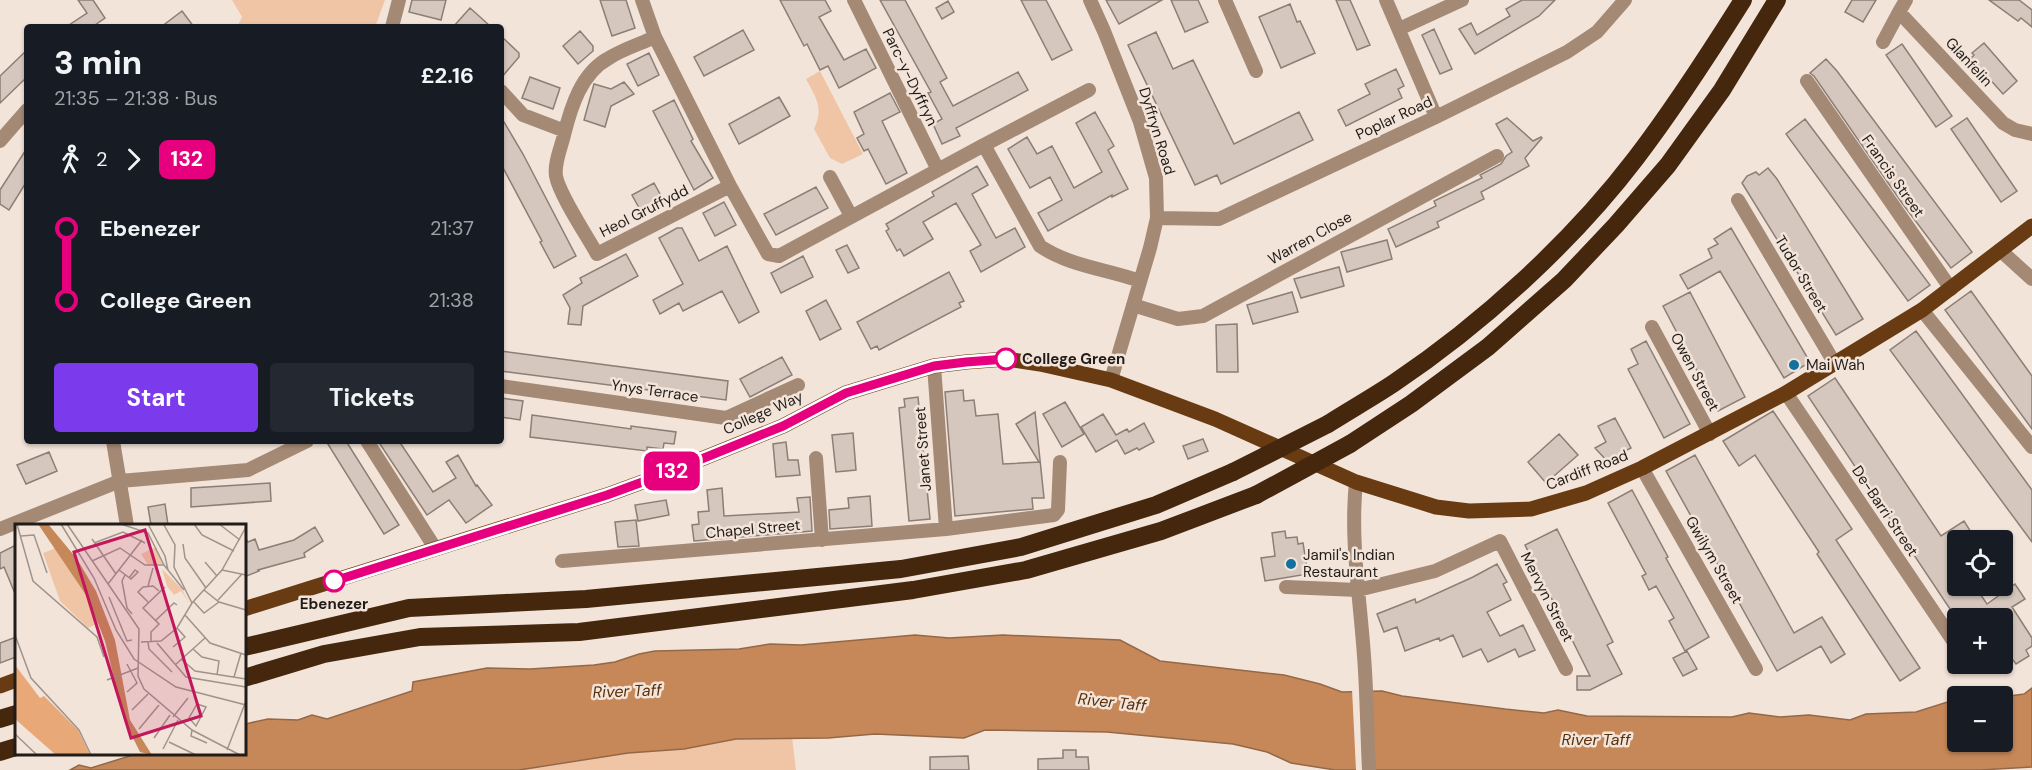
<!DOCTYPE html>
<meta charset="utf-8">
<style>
body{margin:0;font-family:"DM Sans",sans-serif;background:#242831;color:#f1f3f6;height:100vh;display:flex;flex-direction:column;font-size:22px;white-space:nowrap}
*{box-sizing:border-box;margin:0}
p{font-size:20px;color:#9ea1a6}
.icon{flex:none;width:33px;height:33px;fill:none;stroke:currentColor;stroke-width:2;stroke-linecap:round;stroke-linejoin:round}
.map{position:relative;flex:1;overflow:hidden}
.drawer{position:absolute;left:24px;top:24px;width:480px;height:420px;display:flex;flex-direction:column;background:#171b24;border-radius:6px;box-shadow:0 2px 4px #0004}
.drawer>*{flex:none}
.badge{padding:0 12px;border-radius:9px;font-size:21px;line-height:39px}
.controls{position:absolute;left:1947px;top:530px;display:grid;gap:12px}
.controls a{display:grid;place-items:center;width:66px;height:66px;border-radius:6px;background:#171b24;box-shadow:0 2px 4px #0004;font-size:30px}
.map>.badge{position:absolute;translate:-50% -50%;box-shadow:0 0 0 3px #fff}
.legs{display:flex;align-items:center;gap:9px;height:66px;padding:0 30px;font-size:20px}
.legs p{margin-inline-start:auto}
.summary{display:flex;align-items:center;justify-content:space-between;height:102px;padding:0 30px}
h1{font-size:33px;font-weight:700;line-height:45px}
.action{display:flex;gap:12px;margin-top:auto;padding:12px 30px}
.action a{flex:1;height:69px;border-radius:6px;background:#7c3aed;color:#fff;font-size:24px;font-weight:700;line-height:69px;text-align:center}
.action a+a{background:#242831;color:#f1f3f6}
ul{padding:0 30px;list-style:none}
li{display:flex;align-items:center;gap:21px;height:72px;font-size:22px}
li i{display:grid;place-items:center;width:9px;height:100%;margin:0 8px;background:currentColor}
li i::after{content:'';width:15px;height:15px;margin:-8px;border:4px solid;border-radius:50%;background:#171b24}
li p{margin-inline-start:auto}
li:first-child i{background:linear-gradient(#0000 50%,currentColor 0)}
li:last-child i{background:linear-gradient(currentColor 50%,#0000 0)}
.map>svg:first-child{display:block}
.green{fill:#f0c5a6}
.water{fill:#c68859;stroke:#946846;stroke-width:1.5}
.pier{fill:#f3e4da}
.building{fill:#d5c7bd;stroke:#8b7e75;stroke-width:1.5}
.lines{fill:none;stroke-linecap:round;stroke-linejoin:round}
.street{stroke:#a48975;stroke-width:14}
.primary{stroke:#693b12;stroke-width:15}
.highway{stroke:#45270e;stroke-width:18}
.highway-bridge{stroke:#45270e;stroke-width:18}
.line-1-casing{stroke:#fff;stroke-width:14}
.line-1{stroke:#e6007e;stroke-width:9}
.stop-1-dot{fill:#fff;stroke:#e6007e;stroke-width:3}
.poi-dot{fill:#13709f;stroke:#f3e4da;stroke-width:2}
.labels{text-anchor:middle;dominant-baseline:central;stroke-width:5;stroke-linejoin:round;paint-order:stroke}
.street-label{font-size:15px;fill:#211c18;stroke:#f3e4da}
.stop-label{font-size:15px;font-weight:bold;fill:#211c18;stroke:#f3e4da;text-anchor:start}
.poi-label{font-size:15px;fill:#211c18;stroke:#f3e4da;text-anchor:start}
.water-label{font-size:16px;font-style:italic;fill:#582f09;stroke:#f3e4da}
.inset-road{fill:none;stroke:#9f948c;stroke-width:1.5}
.view{fill:#c2185b;fill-opacity:0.15;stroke:#c2185b;stroke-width:3}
.inset-edge{fill:none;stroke:#211c18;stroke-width:3}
</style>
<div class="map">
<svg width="2032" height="770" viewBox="0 0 2032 770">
<rect width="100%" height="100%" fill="#f3e4da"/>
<path class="green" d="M232 0H385L375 27H237L242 17Z
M820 71 863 154 842 164 830 158 814 129C824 107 816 98 806 79Z
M792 737 796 770H519L628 753 684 749 736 739Z"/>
<path class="water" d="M915 635 949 638 1003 635 1120 640 1160 661 1284 675 1320 684 1342 692 1382 691 1402 696 1505 709 1544 713 1558 710 1587 716 1732 717 1749 713 1780 717 1809 715 1850 720 1866 714 1916 712 1957 699 1958 741H2002L2003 697 2024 694 2032 688V767L1980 770H1335L1291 763 1267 752 1233 744 1107 732 985 730 964 738 875 734 828 738 736 739 684 749 628 753 519 770H70L79 765 91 768 136 754H244L245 724 268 719 298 720 312 715 327 719 412 691 413 682 487 668 530 669 594 665 615 662 639 654 655 651 739 649 770 644 801 645Z"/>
<path class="pier" d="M1371 688 1374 770H1356L1352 689Z"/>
<path class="building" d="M78 0H93L105 18 92 27H66L87 13Z
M412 0H446L441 20 409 12Z
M600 0H626L635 28 612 36Z
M780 0H825L831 11 819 17 844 60 866 49 876 68 839 88 828 66 820 70 807 44 804 46Z
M880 0H905L947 78 940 82 953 106 1018 72 1028 90 956 128 960 136 942 144 933 124 942 119 928 93 931 92Z
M1021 0H1046L1072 50 1052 60Z
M1106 0H1162L1119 24Z
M1171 0H1198L1208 22 1185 32Z
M1336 0H1350L1370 45 1357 50Z
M1522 0H1555L1539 16 1475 54 1459 29 1471 23 1477 35 1510 16 1506 9Z
M1852 0H1876L1863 22 1845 12Z
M1989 0H2019L2032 10V27L2021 18 2018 21Z
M948 1 954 12 942 19 936 8Z
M1290 4 1297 22 1300 21 1315 53 1281 68 1259 17Z
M470 8 479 16 491 27H453Z
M182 11 194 27H161Z
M1434 29 1452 69 1440 74 1422 35Z
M743 30 754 50 704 76 694 57Z
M580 31 593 46V51L578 64 563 46Z
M1156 32 1173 69 1193 60 1234 144 1299 112 1313 140 1221 184 1217 175 1195 185 1128 45Z
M501 36 519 53V57L501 78Z
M1984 43 2017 81 2003 94 1971 58 1974 55 1972 53Z
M1902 44 1952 116 1936 127 1886 55Z
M27 50V77L0 103V76Z
M649 53 659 75 638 86 627 64Z
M1826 59 1837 71 1972 252 1951 268 1902 203 1814 76 1810 73Z
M1396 69 1404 86 1398 89 1402 98 1346 126 1338 110 1370 94 1365 84Z
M530 77 560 88 553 109 522 98Z
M624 82 634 94 611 106 605 127 584 120 594 84 611 89Z
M890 93 900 112 882 121 907 173 886 184 868 149 864 151 857 138 864 134 854 112Z
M779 97 790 116 739 144 729 124Z
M674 100 693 139 691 141 713 178 694 190 653 111Z
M1095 112 1114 146 1108 150 1128 189 1112 197V195L1048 231 1038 213 1062 200 1050 177 1030 188 1008 149 1027 137 1037 154 1052 146 1074 188 1102 172 1076 123Z
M501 117 523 154 576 256 554 268 540 242 542 241 501 164Z
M1507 118 1533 141 1541 137 1542 138 1525 158 1529 166 1481 192 1484 199 1437 222 1439 227 1396 247 1388 229 1436 206 1434 201 1482 178 1480 175 1501 164 1506 156 1512 152 1496 124Z
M1967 118 2017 191 2001 202 1951 129Z
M1805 119 1930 285 1908 301 1786 134Z
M27 148V181L9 210 0 204V190Z
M977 166 988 185 972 194 996 238 1015 228 1025 247 981 272 970 251 981 245 956 203 923 222 933 239 904 256 900 249 897 251 886 231 889 229 886 224 934 196 932 192Z
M1768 168 1777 179 1863 319 1836 335 1742 183 1747 176 1756 172 1759 175Z
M654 183 665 203 643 215 632 195Z
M816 187 828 208 776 235 764 214Z
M724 202 736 225 715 236 703 213Z
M677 228H682L699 261 727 246 759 312 739 323 722 291 683 311 679 303 660 314 653 300 683 284 659 238Z
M1731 228 1810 362 1784 378 1720 271 1688 289 1680 275 1712 258 1708 249 1718 244 1714 239Z
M1387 240 1392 259 1347 272 1341 252Z
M847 245 859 268 848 273 836 250Z
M626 254 638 276 583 306 581 325 568 324 570 308 563 295 582 283 580 278Z
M803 256 813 277 781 293 771 273Z
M1339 267 1344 286 1301 298 1294 279Z
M949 272 964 301 959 303 961 307 879 350 877 346 871 349 857 322Z
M1971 291 2032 376V429L1945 310Z
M1292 292 1298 312 1253 324 1247 305Z
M1690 292 1745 397 1718 411 1663 306Z
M826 300 841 329 820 340 806 311Z
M1237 324 1238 372H1217L1216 325Z
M1916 331 2032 490V542L1890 350Z
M1646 341 1690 424 1664 438 1628 369 1638 364 1631 349Z
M501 351 728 381 726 400 501 371Z
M782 357 792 375 750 397 740 379Z
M1835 378 1941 536 1964 521 1976 540H1958V585H1974L1987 604 2015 584 2025 599 2012 607 2032 638V646L2026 650 2029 656 2016 664 2013 660 2010 662 2002 649V618H1956L1808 396Z
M963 390 964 401 974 400 976 416 998 414 1003 464 1039 462 1016 424 1035 412 1044 498H1032L1033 509 955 516 945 392Z
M918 397 930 519 909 521 899 408 905 407 904 399Z
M501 398 523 401 520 420 501 417Z
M1065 402 1084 434 1062 447 1043 414Z
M1773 411 1852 529 1836 540 1920 668 1900 681 1817 554 1819 552 1755 455 1739 466 1723 441Z
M1103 414 1116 435 1127 429 1129 432 1144 423 1154 442 1139 450 1137 448 1125 454 1117 440 1096 452 1081 427Z
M532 415 631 429V426L676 432 674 444 664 443 663 449 647 447V451L530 437Z
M1615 418 1631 448 1607 461 1595 448 1606 442 1598 426Z
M853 433 856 470 836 472 832 435Z
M1559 434 1578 455 1546 483 1528 462Z
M1203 439 1208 451 1188 459 1183 446Z
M326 441H346L399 525 384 534Z
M378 441H399L433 492 456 478 446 462 458 455 476 486 477 485 492 505 466 523 449 500 427 515Z
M786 442 788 460H798L800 475 776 477 773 444Z
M49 452 57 471 26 484 17 465Z
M1695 455 1794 633 1822 617 1845 654 1831 663 1821 646 1777 671 1666 471Z
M270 483 271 501 191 507V488Z
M722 488 724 516 799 512 797 498 810 497 812 531 694 541 692 525 699 524 698 512 709 511 707 490Z
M1632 490 1668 557 1666 558 1709 637 1685 651 1669 621 1674 618 1656 586 1649 590 1642 576 1646 574 1608 503Z
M870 496 872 526 830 529 829 510 849 508 848 498Z
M666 500 669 515 638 521 635 505Z
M165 504 168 525H151L148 507Z
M636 520 639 546 618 547 615 522Z
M315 527 323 541 304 553 305 557 258 570 259 571 244 577V537L248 542 255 539 259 550 294 540Z
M1557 529 1613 642 1607 645 1622 674 1590 690H1577V676H1590L1525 545Z
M1285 531 1286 538 1297 537 1298 544 1303 543 1308 574 1265 581 1261 558 1275 556 1272 533Z
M16 545V596L4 567 0 569V553Z
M1497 564 1507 582 1503 584 1511 600 1487 612 1500 636 1523 625 1535 650 1519 657 1515 649 1488 662 1481 649 1463 657 1453 635 1440 641 1439 638 1405 651 1397 627 1384 632 1377 614 1415 599 1416 603 1473 577Z
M16 637V657L0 663V643Z
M1687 651 1697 669 1683 676 1673 658Z
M1063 750H1076V757H1088L1089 770H1038V759L1063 758Z
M968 756 969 770H930V757Z"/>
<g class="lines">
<path class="street" d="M642 0 655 37 730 186 768 254 779 256 984 145 1040 246C1069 266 1107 269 1140 281
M854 0 938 170
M1090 0 1104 31 1140 122 1156 178 1157 218 1150 248 1111 380
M1225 0 1256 71
M1386 0 1436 117
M1906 0 1899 12 2003 123 2015 130 2032 134
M392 27 399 0
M1399 29 1462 0
M655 37C640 44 623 49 609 58 581 73 571 107 564 135 561 148 554 163 556 176 559 194 587 236 597 254L730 186
M1883 42 1899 12
M1807 81 1951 289
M501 91 523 115 565 131
M0 141 27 110
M984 145 1089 90
M830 177 851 216
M1738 200 1835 364
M1157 218 1219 219 1436 117 1567 52 1597 32 1625 0
M2000 250 2032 279
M1133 305 1178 319 1203 316 1497 156
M1922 310 2032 447
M1652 327 1710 434
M934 366 946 529
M501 386 726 418 798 385
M1786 393 1958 648
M113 441 127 526
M367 441 435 548
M816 458 822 540
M1642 468 1756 669
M1356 482C1350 540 1360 598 1364 656 1367 694 1367 732 1369 770
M0 529 120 481 248 470 307 441
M562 561 946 529 1054 515 1058 510 1060 462
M1286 587 1358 590 1435 571 1500 541 1566 669"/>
<path class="primary" d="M244 609 607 495 667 473 783 426 846 393 934 366 966 362 1006 359 1040 364 1111 380 1215 419 1356 482 1436 507 1469 511 1531 509 1586 493 1642 468 1786 393 1922 310 2032 226
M0 686 16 680"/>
<path class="highway" d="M1328 424C1350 410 1373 397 1394 383 1482 324 1572 242 1636 158 1675 107 1709 54 1743 0
M1350 444 1411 404 1488 347 1564 280 1616 225 1668 165 1722 90 1777 0
M244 647 409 608 586 599 901 569 1021 547 1156 505 1233 472
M244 678 324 654 420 637 579 632 913 590 1026 570 1161 531 1256 495
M0 719 16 714
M0 752 16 747"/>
<path class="highway-bridge" d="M1233 472 1328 424
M1256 495 1350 444"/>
</g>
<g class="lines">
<g class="line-1-casing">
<path id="line-1" d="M334 581 607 495 667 473 783 426 846 393 934 366 966 362 1006 359"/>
</g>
<use href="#line-1" class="line-1"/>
</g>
<g class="stop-1-dot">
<circle cx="1006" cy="359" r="10"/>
<circle cx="334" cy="581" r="10"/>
</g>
<g class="poi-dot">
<circle cx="1794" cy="365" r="6"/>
<circle cx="1291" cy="564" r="6"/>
</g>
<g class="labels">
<g class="street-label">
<text transform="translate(1969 62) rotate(47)">Glanfelin</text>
<text transform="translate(910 77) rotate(64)">Parc-y-Dyffryn</text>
<text transform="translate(1394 118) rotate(-25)">Poplar Road</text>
<text transform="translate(1157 131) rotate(73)">Dyffryn Road</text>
<text transform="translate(1893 176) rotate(55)">Francis Street</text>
<text transform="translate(644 211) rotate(-27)">Heol Gruffydd</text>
<text transform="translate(1310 238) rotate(-29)">Warren Close</text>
<text transform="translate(1801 274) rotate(59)">Tudor Street</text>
<text transform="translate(1695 372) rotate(62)">Owen Street</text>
<text transform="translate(655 391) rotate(8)">Ynys Terrace</text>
<text transform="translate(763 413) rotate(-24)">College Way</text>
<text transform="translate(923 449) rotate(-94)">Janet Street</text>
<text transform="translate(1587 470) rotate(-21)">Cardiff Road</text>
<text transform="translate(1885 511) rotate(56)">De-Barri Street</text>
<text transform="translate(753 529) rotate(-5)">Chapel Street</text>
<text transform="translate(1714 560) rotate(60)">Gwilym Street</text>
<text transform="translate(1547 597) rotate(63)">Mervyn Street</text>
</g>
<g class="stop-label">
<text x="1022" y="359">College Green</text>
<text x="334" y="604" text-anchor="middle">Ebenezer</text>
</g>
<g class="poi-label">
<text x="1806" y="365">Mai Wah</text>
<text x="1303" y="555">Jamil's Indian<tspan x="1303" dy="17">Restaurant</tspan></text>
</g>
<g class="water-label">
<text transform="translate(627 691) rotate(-2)">River Taff</text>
<text transform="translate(1112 702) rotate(6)">River Taff</text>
<text x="1596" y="739">River Taff</text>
</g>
</g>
<g transform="translate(15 524)">
<rect width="231" height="231" fill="#f3e4da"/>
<path d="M141 23 147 40 133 41 126 30ZM41 24 65 59 84 99 73 104 45 77 28 29ZM147 45 166 64 175 80 166 67 159 71 152 62Z" fill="#f0c5a6"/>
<path d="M0 141 25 174 29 172 63 206 75 231H41L0 195Z" fill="#e8a878"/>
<path d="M23 0H33L62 35 81 67 100 116 115 196 137 231 125 228 109 196 90 117 73 74Z" fill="#c68859"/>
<path class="inset-road" d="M2 0 18 57 82 113 89 133M46 0 79 54 101 106 119 135 161 163 231 181M52 0 124 105 123 152 129 165 177 206 225 231M106 0 133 9 149 41 169 66M133 0 150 32 153 46M179 0 187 11 219 27M204 0 225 16M149 1 160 21 159 43 177 79M6 12 19 11 32 49M77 15 101 50M79 19 108 8 130 19M168 20 170 34 191 64M77 37 105 24 130 41H149M190 38 202 52M104 46 116 55 123 48 120 46 114 54M207 46 231 51M110 51 107 57 112 84 117 90M93 60 127 16M133 62 138 44M189 66 204 78 231 86M94 73 112 117 117 116M203 76 227 50M178 77 189 89 204 78M133 78 123 68 128 63 138 62 144 67M170 91 195 119 231 131M141 96 159 79 162 81M0 111 16 154 64 206 76 231M126 118 146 117 162 104 177 79 207 46 231 3M133 118 134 125 157 148M136 118V108L144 100 128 84 150 63M142 119 171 153 231 163M158 123 170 113 162 104M178 125 187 133 204 137 202 151M166 135 180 147 231 155M112 140 122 159 112 168M160 141 190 114M219 153 226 129M92 156 123 144M182 180 191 183 181 202 174 194ZM117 186 133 170M158 193 173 174M124 205 144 181M177 206 176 212 192 219M0 210 22 231M139 214 155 191M154 218 181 231M148 225 163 196M212 226 231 177"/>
<path class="view" d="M130 6 186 192 116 214 59 28Z"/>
<rect width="231" height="231" class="inset-edge"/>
</g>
</svg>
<div class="controls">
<a><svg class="icon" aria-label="locate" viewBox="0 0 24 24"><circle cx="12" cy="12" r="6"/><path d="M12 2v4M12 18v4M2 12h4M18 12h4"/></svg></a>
<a>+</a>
<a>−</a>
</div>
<b class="badge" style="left:672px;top:471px;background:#e6007e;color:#fff">132</b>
<section class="drawer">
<div class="summary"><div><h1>3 min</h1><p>21:35 – 21:38 · Bus</p></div><b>£2.16</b></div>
<div class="legs"><svg class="icon" aria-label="walk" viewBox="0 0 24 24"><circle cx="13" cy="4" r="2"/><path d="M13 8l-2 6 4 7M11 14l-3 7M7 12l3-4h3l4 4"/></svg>2<svg class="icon" aria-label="forward" viewBox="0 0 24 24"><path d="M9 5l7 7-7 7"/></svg><b class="badge" style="background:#e6007e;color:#fff">132</b></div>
<ul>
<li><i style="color:#e6007e"></i><b>Ebenezer</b><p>21:37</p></li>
<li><i style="color:#e6007e"></i><b>College Green</b><p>21:38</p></li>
</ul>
<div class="action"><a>Start</a><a>Tickets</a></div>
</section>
</div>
